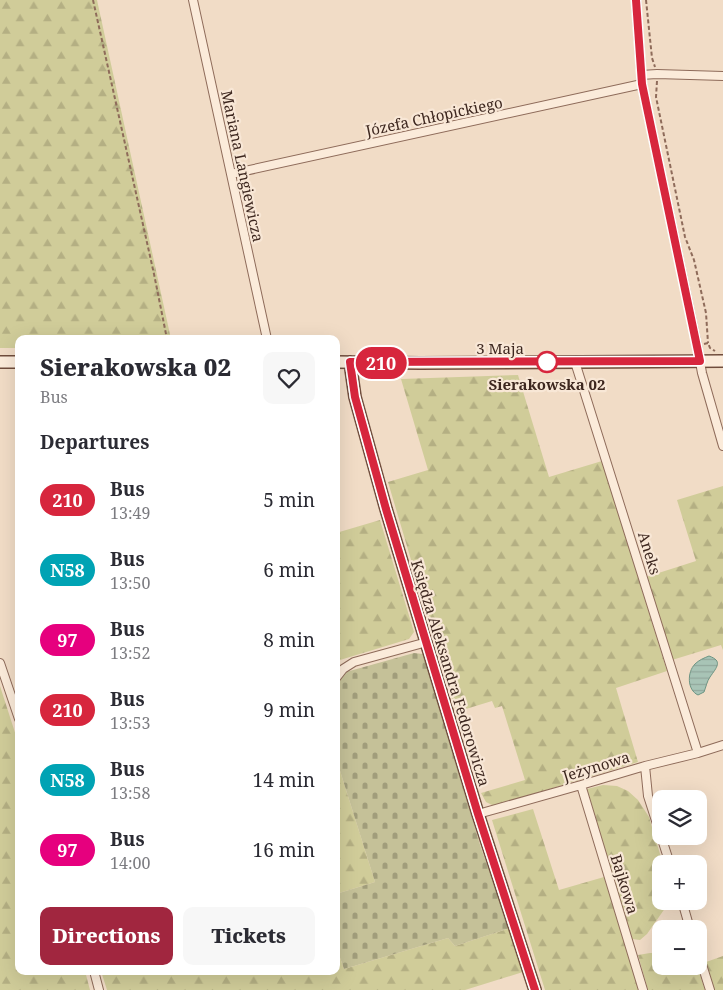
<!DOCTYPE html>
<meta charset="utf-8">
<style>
body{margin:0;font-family:"Noto Serif",serif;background:#f7f7f7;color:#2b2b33;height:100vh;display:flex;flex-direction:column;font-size:19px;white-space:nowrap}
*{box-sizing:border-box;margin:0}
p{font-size:16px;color:#7c7c81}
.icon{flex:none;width:28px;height:28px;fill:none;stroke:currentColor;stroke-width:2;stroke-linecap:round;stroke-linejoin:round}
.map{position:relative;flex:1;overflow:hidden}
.side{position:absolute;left:15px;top:335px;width:325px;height:640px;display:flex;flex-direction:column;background:#fff;border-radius:10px;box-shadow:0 5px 20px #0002}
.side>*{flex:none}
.badge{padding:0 10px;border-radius:16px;font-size:18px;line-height:32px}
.tools{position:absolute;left:652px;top:790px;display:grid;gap:10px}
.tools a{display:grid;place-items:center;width:55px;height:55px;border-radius:10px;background:#fff;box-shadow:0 5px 20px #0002;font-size:25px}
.map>.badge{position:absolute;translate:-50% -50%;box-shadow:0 0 0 2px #fff}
h2{padding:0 25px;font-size:19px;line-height:45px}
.round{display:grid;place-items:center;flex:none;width:52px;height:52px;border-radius:10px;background:#f7f7f7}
.overview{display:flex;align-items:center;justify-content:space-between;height:85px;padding:0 25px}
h1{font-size:24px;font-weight:800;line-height:38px}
.primary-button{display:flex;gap:10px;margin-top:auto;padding:10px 25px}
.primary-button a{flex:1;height:58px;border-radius:10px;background:#a1263f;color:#fff;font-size:20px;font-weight:800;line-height:58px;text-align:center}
.primary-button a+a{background:#f7f7f7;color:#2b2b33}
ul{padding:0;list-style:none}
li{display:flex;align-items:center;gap:15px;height:70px;padding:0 25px}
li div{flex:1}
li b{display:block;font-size:19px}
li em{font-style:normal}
li .badge{min-width:55px;font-weight:700;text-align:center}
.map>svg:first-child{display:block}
.forest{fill:url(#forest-firs)}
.cemetery{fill:url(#cemetery-stones)}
.water{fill:url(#water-rules);stroke:#6d9483}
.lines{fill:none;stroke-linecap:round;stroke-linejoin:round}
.street-casing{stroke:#8e6b5a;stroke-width:10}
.secondary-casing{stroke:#704d3d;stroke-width:14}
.path{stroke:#8e6b5a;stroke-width:2;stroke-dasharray:4 2.5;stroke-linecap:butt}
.street{stroke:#fbebda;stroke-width:8}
.secondary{stroke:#fbebda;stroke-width:11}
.line-casing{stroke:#fff;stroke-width:11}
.line{stroke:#d7263d;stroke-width:8}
.stop-dot{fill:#fff;stroke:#d7263d;stroke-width:2.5}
.labels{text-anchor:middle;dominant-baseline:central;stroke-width:4.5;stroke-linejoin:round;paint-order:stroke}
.street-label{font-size:15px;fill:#3d271f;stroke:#f8e7d6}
.stop-label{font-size:15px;font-weight:bold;fill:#3d271f;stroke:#f8e7d6}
</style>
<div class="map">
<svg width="723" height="990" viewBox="0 0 723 990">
<defs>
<pattern id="forest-firs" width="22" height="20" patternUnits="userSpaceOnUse" patternTransform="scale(1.25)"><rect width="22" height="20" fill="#d0cc99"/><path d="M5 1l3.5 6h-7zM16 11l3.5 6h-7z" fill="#b4af83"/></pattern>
<pattern id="cemetery-stones" width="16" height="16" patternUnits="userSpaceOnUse" patternTransform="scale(1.25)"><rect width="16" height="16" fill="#c5c198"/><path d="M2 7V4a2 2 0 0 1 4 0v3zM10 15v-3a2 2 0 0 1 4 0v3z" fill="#a19d7b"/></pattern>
<pattern id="water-rules" width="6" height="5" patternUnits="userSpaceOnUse" patternTransform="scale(1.25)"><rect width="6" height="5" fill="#a8c4b6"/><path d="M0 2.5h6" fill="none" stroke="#92a89c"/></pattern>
</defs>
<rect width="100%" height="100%" fill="#f1dcc6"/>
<path class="forest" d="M0 0H97L171 339H19V348H0Z
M518 375 549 477 602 461 667 671 616 688 638 762 494 806 486 802 481 793 525 780 502 706 495 708 492 701 456 712 388 482 428 470 401 379Z
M723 486V650L721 645 672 660 646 577 696 561 677 500Z
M380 520 414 632 409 639 340 660 336 664V533Z
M0 686 19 745V971H85L90 990H0Z
M336 758 375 882 336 894Z
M603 785 617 786 628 791 638 800 649 817 663 864H661V901H668V904L647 934 640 940 632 939 587 789Z
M533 809 559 890 604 877 639 990H545L492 820Z
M510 928 523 972 465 990H107L101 971H336V946L344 969 448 938 455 946Z
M650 953H661V966H690L700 974 705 990H648L638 955Z
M723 956V990H714L706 962Z"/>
<path class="cemetery" d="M414 653 423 654 481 848 510 928 455 946 448 938 344 969 336 946V894L375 882 336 758V685L346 672Z"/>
<path class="water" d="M709 656C723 661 717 667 710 677 707 681 706 687 704 692L698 695C687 690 687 672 695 664 699 660 704 658 709 656Z"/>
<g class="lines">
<g class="street-casing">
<path id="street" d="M193 0 267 339
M636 0 642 84 697 345 702 373 723 446
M641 75 657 74 723 76
M231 174 642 84
M575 362 698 753
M0 663 19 719
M336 678 343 669 354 662 427 642
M645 766 648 796 670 864
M581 785 643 990
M478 814 581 785 645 766 698 753 723 745
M682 901 690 929
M699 955 710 990
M94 971 99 990"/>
</g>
<g class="secondary-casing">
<path id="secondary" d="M0 362H19
M336 362 420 363 723 361
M350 362 355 397 386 509 478 814 535 990"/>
</g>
<path class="path" d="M93 0 154 274 167 339
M646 0 652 58 655 67
M657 81 656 97 685 237 694 260 706 313 708 343
M704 344 708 343 710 348 715 351"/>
<use href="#street" class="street"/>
<use href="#secondary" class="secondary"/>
</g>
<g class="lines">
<g class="line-casing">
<path id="line" d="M535 990 478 814 386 509 355 397 350 362 700 361 642 84 636 0"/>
</g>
<use href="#line" class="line"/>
</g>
<circle class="stop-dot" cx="547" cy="362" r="10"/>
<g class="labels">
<g class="street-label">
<text transform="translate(434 116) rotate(-12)">Józefa Chłopickiego</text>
<text transform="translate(243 166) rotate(78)">Mariana Langiewicza</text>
<text x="500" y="348">3 Maja</text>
<text transform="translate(650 553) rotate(73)">Aneks</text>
<text transform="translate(451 673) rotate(73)">Księdza Aleksandra Fedorowicza</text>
<text transform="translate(596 766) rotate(-17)">Jeżynowa</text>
<text transform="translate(625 884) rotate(73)">Bajkowa</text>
</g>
<g class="stop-label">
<text x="547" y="384">Sierakowska 02</text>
</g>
</g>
</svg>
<div class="tools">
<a><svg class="icon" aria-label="layers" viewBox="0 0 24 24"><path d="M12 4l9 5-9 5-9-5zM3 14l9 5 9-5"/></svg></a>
<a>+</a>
<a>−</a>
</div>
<b class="badge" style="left:381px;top:363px;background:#d7263d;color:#fff">210</b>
<section class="side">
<div class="overview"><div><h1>Sierakowska 02</h1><p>Bus</p></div><a class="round"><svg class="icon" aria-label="heart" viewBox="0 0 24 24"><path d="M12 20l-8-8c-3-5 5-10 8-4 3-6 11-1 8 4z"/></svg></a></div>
<h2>Departures</h2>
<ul>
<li><span class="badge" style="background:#d7263d;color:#fff">210</span><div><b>Bus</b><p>13:49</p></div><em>5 min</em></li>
<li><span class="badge" style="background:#00a3b4;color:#fff">N58</span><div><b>Bus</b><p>13:50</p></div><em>6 min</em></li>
<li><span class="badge" style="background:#e6007e;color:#fff">97</span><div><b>Bus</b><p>13:52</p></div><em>8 min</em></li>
<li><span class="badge" style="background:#d7263d;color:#fff">210</span><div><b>Bus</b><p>13:53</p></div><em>9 min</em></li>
<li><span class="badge" style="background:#00a3b4;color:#fff">N58</span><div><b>Bus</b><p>13:58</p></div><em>14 min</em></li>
<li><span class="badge" style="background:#e6007e;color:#fff">97</span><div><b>Bus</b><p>14:00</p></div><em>16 min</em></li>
</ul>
<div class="primary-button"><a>Directions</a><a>Tickets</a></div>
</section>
</div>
